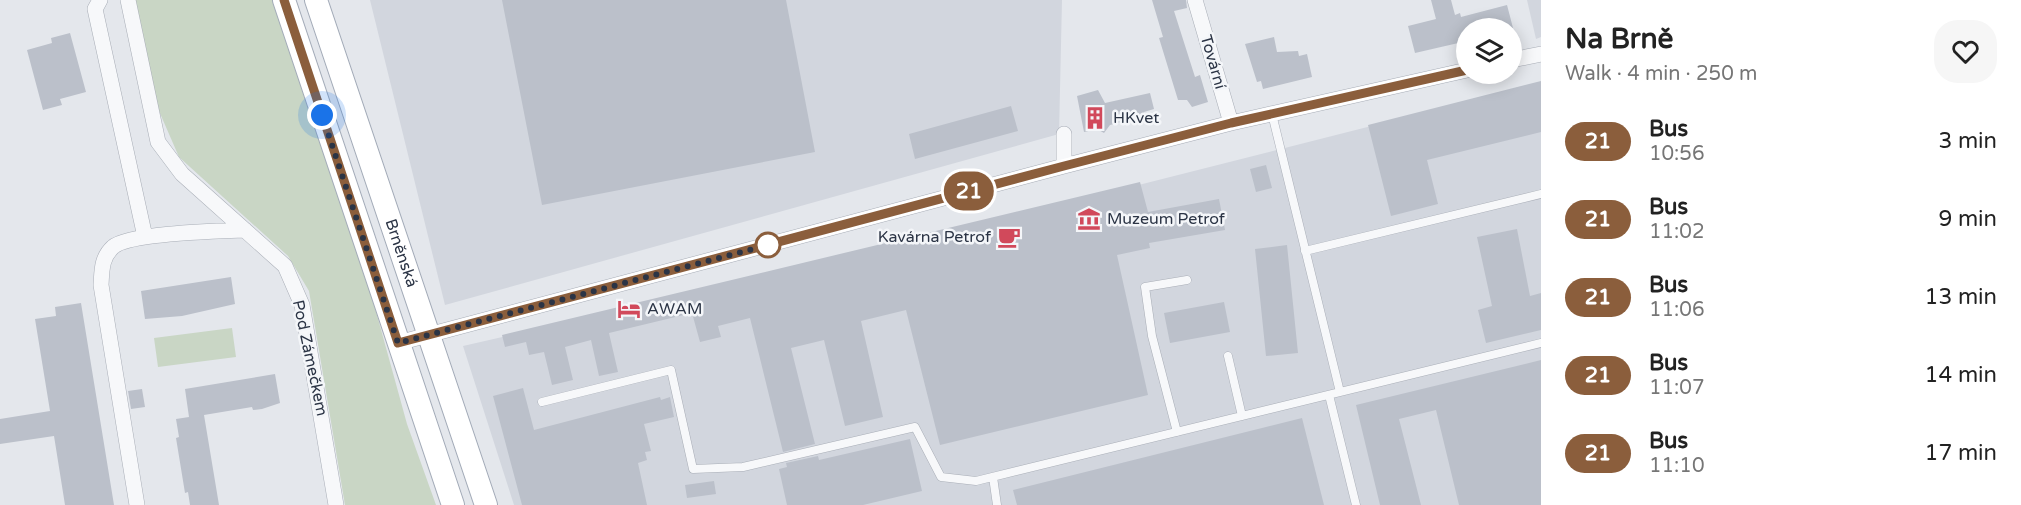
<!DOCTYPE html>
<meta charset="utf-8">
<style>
body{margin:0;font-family:"Varela Round",sans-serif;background:#f6f6f6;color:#222;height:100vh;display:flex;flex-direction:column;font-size:22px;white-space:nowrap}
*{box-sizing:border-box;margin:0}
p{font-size:20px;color:#767676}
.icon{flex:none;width:33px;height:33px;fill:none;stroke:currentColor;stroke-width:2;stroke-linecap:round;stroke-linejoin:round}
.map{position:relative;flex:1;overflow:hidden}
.drawer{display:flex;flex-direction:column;background:#fff;width:480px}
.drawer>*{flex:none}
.badge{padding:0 12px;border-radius:20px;font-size:21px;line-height:39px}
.controls{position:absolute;left:1456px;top:18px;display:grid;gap:12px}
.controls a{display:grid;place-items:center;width:66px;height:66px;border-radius:50%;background:#fff;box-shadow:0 3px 15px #0003;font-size:30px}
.you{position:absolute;width:30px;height:30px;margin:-15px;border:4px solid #fff;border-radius:50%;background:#1a73e8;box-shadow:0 0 0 9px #1a73e833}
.map>.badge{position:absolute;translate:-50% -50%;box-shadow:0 0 0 3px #fff}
.round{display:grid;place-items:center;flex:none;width:63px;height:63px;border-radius:24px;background:#f6f6f6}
.overview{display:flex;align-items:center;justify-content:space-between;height:102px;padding:0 24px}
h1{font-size:28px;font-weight:700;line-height:45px}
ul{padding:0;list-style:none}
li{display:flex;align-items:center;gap:18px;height:78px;padding:0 24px}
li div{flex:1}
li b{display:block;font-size:22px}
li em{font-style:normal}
li .badge{min-width:66px;font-weight:700;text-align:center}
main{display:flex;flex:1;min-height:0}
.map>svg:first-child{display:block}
.built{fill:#d2d6de}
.green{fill:#c9d6c5}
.building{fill:#bbc0ca}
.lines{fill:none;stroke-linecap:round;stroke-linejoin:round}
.service-casing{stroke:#a9aeb7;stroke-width:9}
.minor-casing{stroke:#a9aeb7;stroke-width:16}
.primary-casing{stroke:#a3abb8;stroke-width:24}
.service{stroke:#f7f8fa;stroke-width:8}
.minor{stroke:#f7f8fa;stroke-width:15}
.primary{stroke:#fff;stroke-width:22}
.line-casing{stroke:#fff;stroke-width:14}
.line{stroke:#8b5e3c;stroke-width:9}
.walk{stroke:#2b3445;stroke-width:6;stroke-dasharray:0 10.8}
.stop-dot{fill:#fff;stroke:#8b5e3c;stroke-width:3}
.labels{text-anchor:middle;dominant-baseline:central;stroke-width:5;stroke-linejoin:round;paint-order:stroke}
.street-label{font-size:16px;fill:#2b3445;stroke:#f4f6f9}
.poi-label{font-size:16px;fill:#2b3445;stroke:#f4f6f9;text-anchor:start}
</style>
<main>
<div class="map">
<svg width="1541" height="505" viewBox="0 0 1541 505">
<rect width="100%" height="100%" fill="#e4e7ec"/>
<path class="built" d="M370 0H1062L1059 134 445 305Z
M1527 0H1541V37L1536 39Z
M1541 83V505H514L463 346 874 252Z"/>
<path class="green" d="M135 0H275L372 297 407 424 436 505H345L309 291 288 256 179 157 159 111Z
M232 328 236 357 158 367 154 338Z"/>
<path class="building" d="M502 0H786L815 152 542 205Z
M1152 0H1186L1187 8 1174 11 1195 77 1200 75 1208 102 1192 107 1187 100H1178L1159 38 1163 37Z
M1431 0H1451L1455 15 1460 13 1461 17 1507 5 1513 28H1467V41L1415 53 1408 26 1436 19Z
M70 33 86 92 60 99 62 105 43 110 27 50 52 43 51 38Z
M1274 37 1277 52 1298 51 1299 56 1307 54 1312 77 1263 89 1261 81 1257 82 1245 44Z
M1541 81V132L1427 160 1438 204 1391 216 1368 125Z
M1098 90 1105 103 1150 93 1154 109 1144 112 1145 116 1110 125 1104 133 1097 129 1084 132 1077 96Z
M1011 106 1018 131 915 159 909 134Z
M1266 165 1272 188 1256 192 1250 169Z
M1140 182 1148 212 1219 199 1225 230 1149 243 1150 248 1117 255 1148 395 940 445 906 310 861 321 883 417 845 426 824 340 791 348 815 444 783 452 750 318 718 326 721 337 700 342 692 313 609 333 618 372 599 376 591 340 565 347 573 380 552 385 544 352 529 355 526 342 505 347 502 335Z
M1517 229 1530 296 1541 293V330L1486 343 1478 310 1492 306 1477 237Z
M1287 245 1298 353 1266 356 1255 249Z
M231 277 235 304 182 316 145 319 141 291Z
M1224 302 1230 332 1170 343 1164 313Z
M81 303 114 505H65L54 436 0 444V419L50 411 35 319 56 316 55 307Z
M1541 360V505H1459L1436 410 1399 419 1421 505H1380L1356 405Z
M275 374 280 403 262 409 253 410 252 407 204 415 219 505H190L188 492 185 493 176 438 179 437 176 419 189 417 185 389Z
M523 388 534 430 660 397 661 400 670 397 674 417 644 424 651 451 645 452 647 460 638 463 647 505H522L493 396Z
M142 389 145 407 131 409 128 391Z
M1302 418 1324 505H1017L1013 490Z
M910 439 922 491 863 505H787L779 469 787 467 786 463 818 456 819 460Z
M714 481 716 494 687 498 685 485Z"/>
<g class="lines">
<g class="service-casing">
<path id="service" d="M1272 114 1340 392
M1305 251 1541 194
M1228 356 1242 416
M1329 395 1356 505
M542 402 671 370 693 469 743 467 915 427 941 477 976 481 1541 343
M1177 432 1152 336 1145 287 1187 280
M993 477 997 505"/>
</g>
<g class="minor-casing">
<path id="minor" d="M100 0 95 9 145 237
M128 0 158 142 182 174 285 266 302 305 336 505
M1195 0 1231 123
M1512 60 1541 54
M1064 166V134
M398 343 1064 166 1231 123 1467 70
M137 505 101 285C102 271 101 258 113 247 129 233 220 231 245 230"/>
</g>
<g class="primary-casing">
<g id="primary">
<path d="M284 0 453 505"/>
<path id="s1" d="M316 0 486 505"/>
</g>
</g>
<use href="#service" class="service"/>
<use href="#minor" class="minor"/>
<use href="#primary" class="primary"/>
</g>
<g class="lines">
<g class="line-casing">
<path id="line" d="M284 0 398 343 1064 166 1231 123 1467 70"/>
</g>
<use href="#line" class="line"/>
<path class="walk" d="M322 115 398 343 768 245"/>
</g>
<defs>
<g id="building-bare" transform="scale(1.8)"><path d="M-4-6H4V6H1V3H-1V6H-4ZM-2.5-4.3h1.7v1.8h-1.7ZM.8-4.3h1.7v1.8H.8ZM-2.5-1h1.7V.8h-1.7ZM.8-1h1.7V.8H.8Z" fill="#d1495b" stroke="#f4f6f9" stroke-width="2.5" paint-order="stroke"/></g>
<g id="museum-bare" transform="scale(1.8)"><path d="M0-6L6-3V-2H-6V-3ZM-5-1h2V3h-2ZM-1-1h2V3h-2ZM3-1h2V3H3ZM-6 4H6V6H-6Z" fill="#d1495b" stroke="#f4f6f9" stroke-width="2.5" paint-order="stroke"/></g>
<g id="cafe-bare" transform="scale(1.8)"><path d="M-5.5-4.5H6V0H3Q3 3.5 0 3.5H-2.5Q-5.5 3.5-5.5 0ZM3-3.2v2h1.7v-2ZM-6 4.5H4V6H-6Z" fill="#d1495b" stroke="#f4f6f9" stroke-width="2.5" paint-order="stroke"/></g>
<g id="hotel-bare" transform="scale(1.8)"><path d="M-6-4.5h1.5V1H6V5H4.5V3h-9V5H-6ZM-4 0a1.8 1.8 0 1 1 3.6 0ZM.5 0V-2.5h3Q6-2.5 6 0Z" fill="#d1495b" stroke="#f4f6f9" stroke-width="2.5" paint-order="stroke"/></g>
</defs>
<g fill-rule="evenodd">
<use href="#building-bare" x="1095" y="118"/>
<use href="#museum-bare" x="1089" y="219"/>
<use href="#cafe-bare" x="1009" y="237"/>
<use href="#hotel-bare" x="629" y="309"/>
</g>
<circle class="stop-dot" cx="768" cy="245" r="12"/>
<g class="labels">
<g class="street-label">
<text transform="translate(1213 62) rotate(74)">Tovární</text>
<text stroke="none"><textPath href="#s1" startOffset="267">Brněnská</textPath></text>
<text transform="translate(310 358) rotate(78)">Pod Zámečkem</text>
</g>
<g class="poi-label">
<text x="1113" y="118">HKvet</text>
<text x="1107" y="219">Muzeum Petrof</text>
<text x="991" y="237" text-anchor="end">Kavárna Petrof</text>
<text x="647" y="309">AWAM</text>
</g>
</g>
</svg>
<div class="controls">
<a><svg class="icon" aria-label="layers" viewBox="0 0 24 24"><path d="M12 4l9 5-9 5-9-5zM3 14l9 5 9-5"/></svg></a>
</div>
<div class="you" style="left:322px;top:115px"></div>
<b class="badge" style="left:969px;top:191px;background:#8b5e3c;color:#fff">21</b>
</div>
<section class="drawer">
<div class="overview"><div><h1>Na Brně</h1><p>Walk · 4 min · 250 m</p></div><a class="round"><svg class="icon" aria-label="heart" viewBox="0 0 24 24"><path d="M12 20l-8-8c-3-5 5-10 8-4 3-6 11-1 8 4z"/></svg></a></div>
<ul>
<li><span class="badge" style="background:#8b5e3c;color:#fff">21</span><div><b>Bus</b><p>10:56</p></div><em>3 min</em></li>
<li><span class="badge" style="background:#8b5e3c;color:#fff">21</span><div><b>Bus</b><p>11:02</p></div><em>9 min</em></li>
<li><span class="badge" style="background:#8b5e3c;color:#fff">21</span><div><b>Bus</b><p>11:06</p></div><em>13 min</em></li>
<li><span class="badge" style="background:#8b5e3c;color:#fff">21</span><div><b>Bus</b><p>11:07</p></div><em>14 min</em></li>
<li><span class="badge" style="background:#8b5e3c;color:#fff">21</span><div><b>Bus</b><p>11:10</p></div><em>17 min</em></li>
</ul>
</section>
</main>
